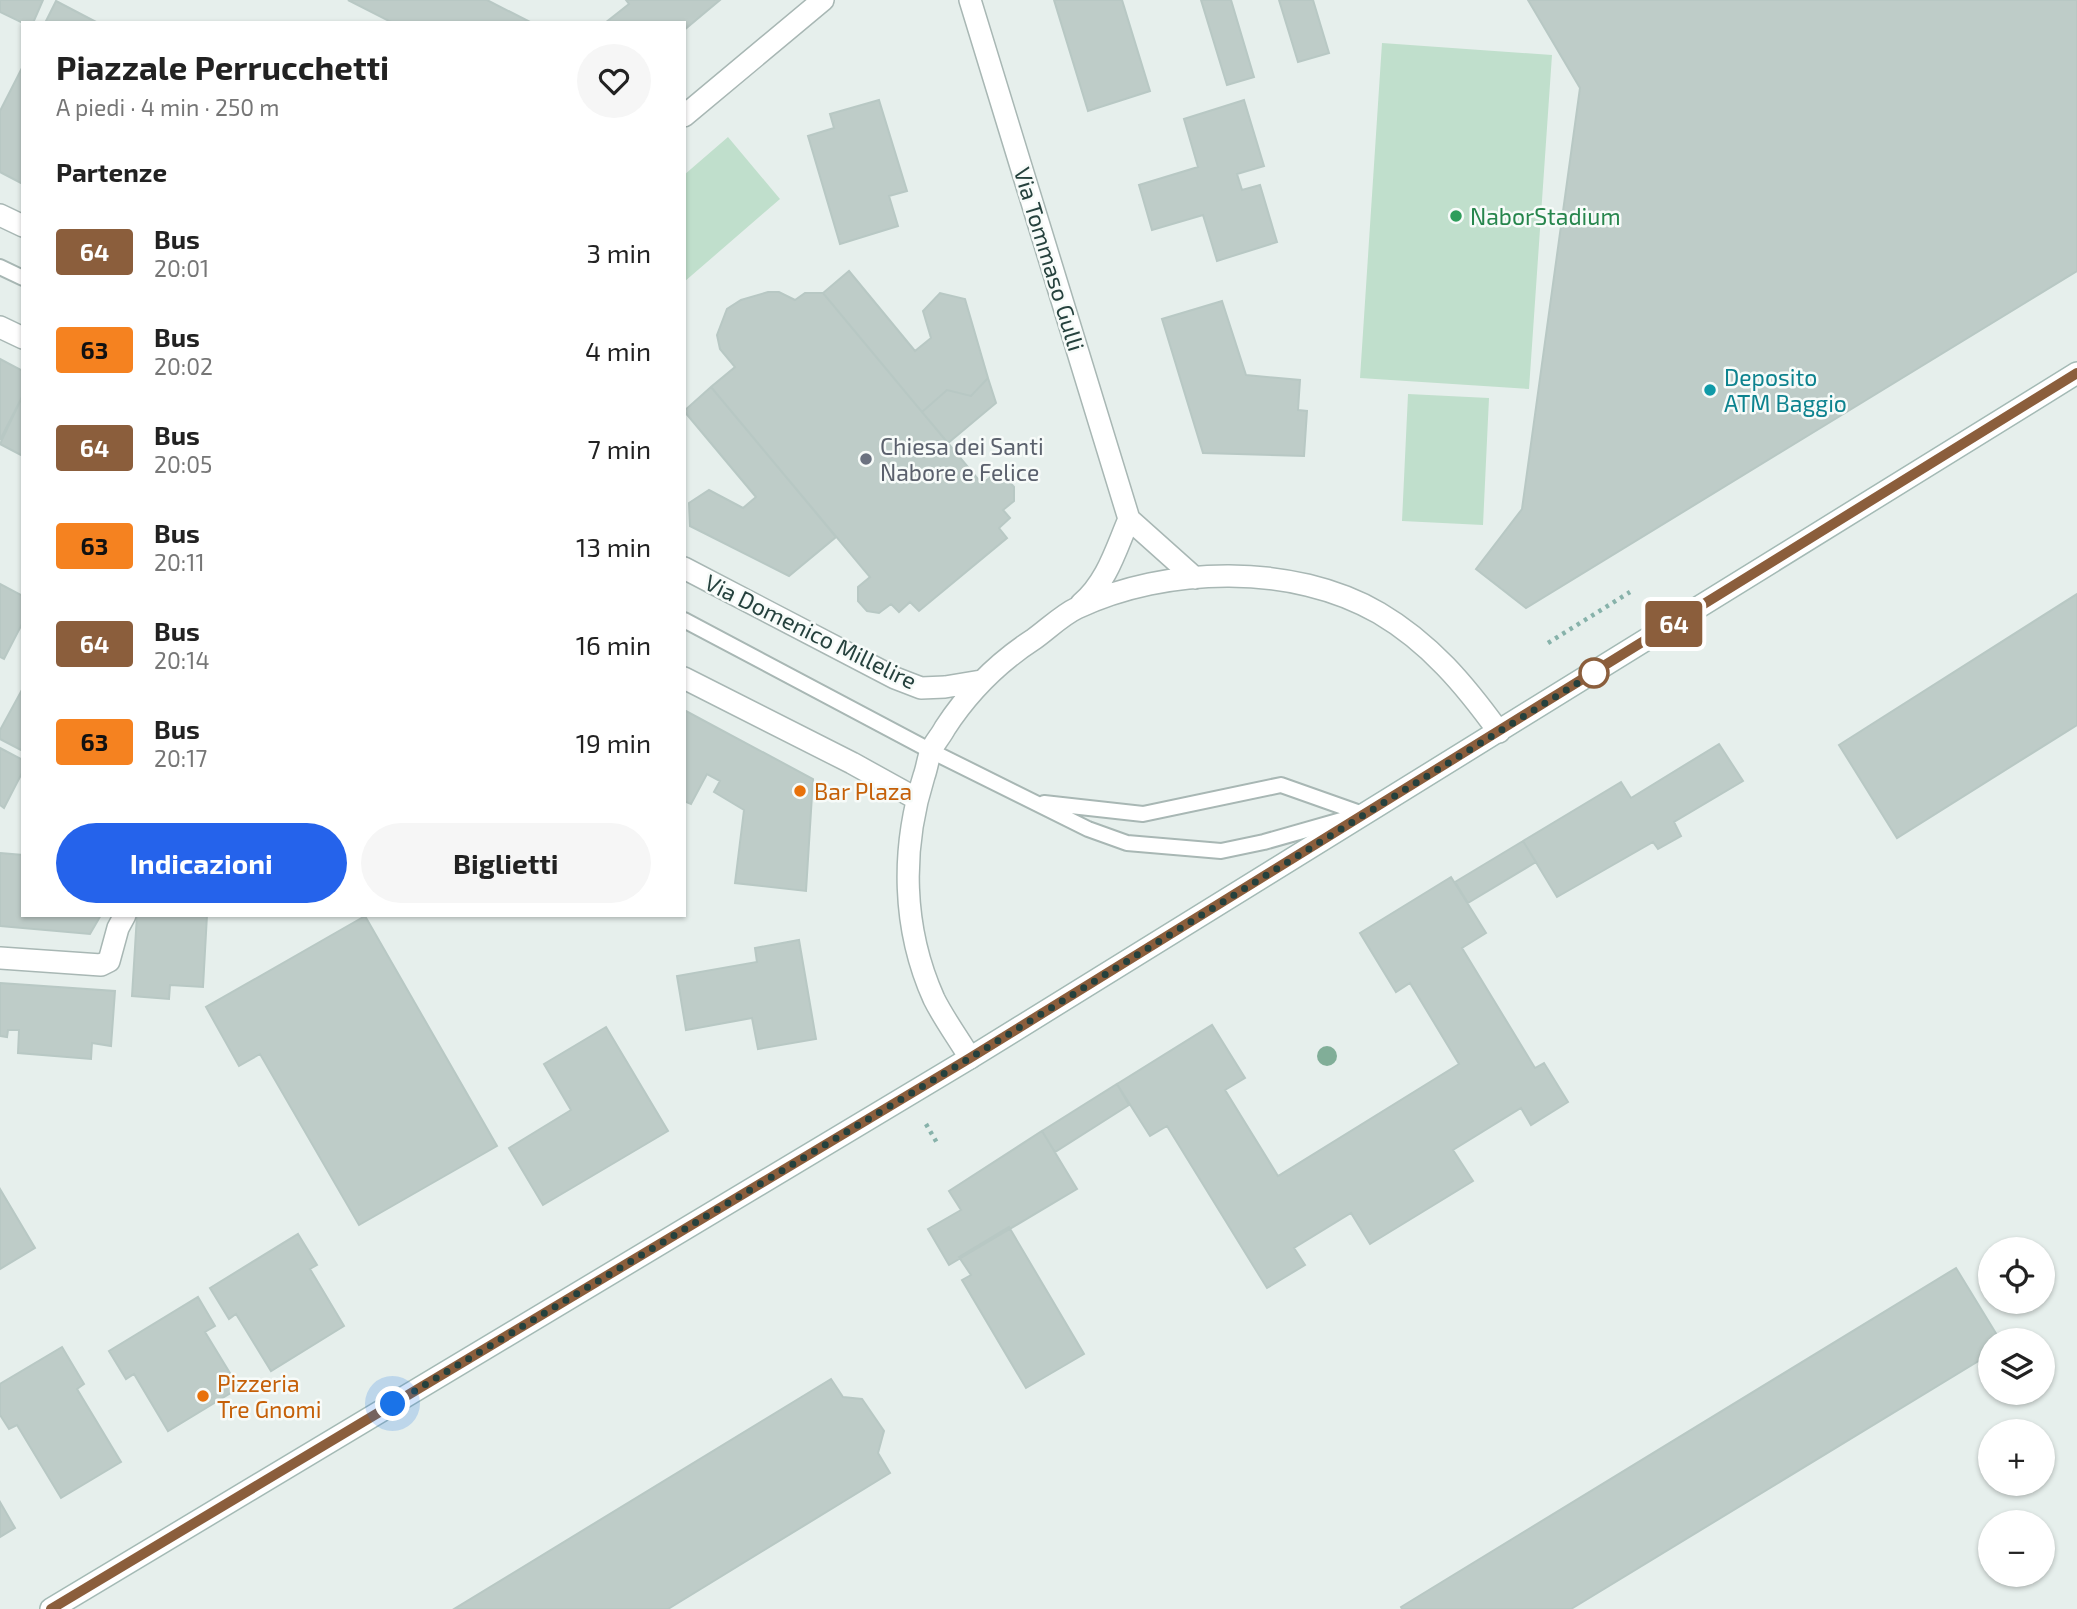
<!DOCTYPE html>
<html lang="it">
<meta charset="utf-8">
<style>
body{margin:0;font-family:"Exo 2",sans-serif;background:#f6f6f6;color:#222;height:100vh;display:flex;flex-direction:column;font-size:26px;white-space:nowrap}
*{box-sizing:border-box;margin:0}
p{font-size:23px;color:#767676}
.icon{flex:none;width:38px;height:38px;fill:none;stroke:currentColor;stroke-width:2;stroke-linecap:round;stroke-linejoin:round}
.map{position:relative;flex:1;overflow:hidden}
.drawer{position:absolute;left:21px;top:21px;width:665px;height:896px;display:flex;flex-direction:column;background:#fff;border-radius:0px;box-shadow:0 2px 5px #0004}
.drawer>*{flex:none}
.badge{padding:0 14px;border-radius:5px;font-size:24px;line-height:46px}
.controls{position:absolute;left:1978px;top:1237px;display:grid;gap:14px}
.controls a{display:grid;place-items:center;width:77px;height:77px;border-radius:50%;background:#fff;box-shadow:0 2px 5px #0004;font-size:35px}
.you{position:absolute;width:35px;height:35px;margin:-18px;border:5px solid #fff;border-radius:50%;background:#1a73e8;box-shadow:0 0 0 10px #1a73e833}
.map>.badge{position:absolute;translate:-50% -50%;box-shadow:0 0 0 4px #fff}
h2{padding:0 35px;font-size:26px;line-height:63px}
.round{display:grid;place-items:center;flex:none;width:74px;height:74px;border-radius:37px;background:#f6f6f6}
.summary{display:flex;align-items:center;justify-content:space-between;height:119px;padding:0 35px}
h1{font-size:33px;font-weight:700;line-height:52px}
.primary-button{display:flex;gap:14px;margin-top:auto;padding:14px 35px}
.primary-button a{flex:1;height:80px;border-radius:42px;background:#2563eb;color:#fff;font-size:28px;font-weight:700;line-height:80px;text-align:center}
.primary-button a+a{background:#f6f6f6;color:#222}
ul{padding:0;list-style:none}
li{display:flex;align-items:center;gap:21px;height:98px;padding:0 35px}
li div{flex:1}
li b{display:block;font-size:26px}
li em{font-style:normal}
li .badge{min-width:77px;font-weight:700;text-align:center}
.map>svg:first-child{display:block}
.green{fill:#c0dfcc}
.building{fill:#beccc8;stroke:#b8c8c4;stroke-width:2}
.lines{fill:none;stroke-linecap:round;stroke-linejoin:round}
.lane-casing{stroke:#a8b7b4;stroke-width:18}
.street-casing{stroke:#a8b7b4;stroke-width:24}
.secondary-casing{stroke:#a4bab5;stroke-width:24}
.path{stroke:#87b2aa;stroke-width:4.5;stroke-dasharray:3.5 5;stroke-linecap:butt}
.lane{stroke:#fff;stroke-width:14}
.street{stroke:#fff;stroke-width:21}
.secondary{stroke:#fff;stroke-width:21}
.tree{fill:#81ae98}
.line-casing{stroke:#fff;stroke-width:16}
.line{stroke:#8b5e3c;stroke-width:10}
.walk{stroke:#25413d;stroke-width:7;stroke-dasharray:0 12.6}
.leisure-dot{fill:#2e9e5b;stroke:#f7fbf9;stroke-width:2.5}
.culture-dot{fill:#0f9aa8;stroke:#f7fbf9;stroke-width:2.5}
.worship-dot{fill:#6b7280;stroke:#f7fbf9;stroke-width:2.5}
.stop-dot{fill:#fff;stroke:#8b5e3c;stroke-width:3.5}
.food-dot{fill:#e8710a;stroke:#f7fbf9;stroke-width:2.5}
.labels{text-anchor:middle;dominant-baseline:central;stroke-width:5;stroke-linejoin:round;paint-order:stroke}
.leisure-label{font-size:23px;fill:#27864d;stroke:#f7fbf9;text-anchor:start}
.street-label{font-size:23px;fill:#25413d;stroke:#f7fbf9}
.culture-label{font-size:23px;fill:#0d838f;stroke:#f7fbf9;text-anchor:start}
.worship-label{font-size:23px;fill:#5b616d;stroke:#f7fbf9;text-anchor:start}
.food-label{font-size:23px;fill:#c56008;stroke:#f7fbf9;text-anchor:start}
</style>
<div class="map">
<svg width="2077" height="1609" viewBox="0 0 2077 1609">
<rect width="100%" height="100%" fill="#e6efec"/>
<path class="green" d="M1382 43 1552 55 1529 389 1360 378Z
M728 137 780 199 684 282V175Z
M1408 394 1489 398 1483 525 1402 521Z"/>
<path class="building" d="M0 0H43L33 23H23L0 12Z
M348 0H487L532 23H393Z
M626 0H720L684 30V23H605L629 4Z
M1054 0H1122L1150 91 1088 111Z
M1201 0H1231L1254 77 1227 85Z
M1279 0H1313L1329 53 1298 62Z
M1528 0H2077V271L1526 608 1476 569 1522 509 1580 88Z
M56 1 98 23H45Z
M23 66V184L0 172V111Z
M879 100 907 191 889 196 898 226 840 244 808 136 834 128 830 114Z
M1244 100 1264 166 1237 174 1242 190 1260 185 1277 242 1217 261 1203 215 1152 230 1139 185 1198 167 1184 119Z
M849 271 915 351 931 338 923 311 940 293 965 299 988 378 971 396 947 390 922 412 823 293Z
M768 292H779L795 300 805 293H823L982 484 993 475 1006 478 1014 487V501L1003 510 1010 518 999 528 1007 538 919 611 910 602 899 612 891 604 879 613 867 611 858 601V587L870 577 711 387 735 367 720 349 717 335 727 309 741 300Z
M1222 301 1246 375 1300 380 1298 410 1307 411 1304 456 1203 453 1162 319Z
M0 359 23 371V395L0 440Z
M988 378 996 403 948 443 922 412 947 390 971 396Z
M711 387 836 537 789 576 690 526 689 503 709 490 743 508 756 497 684 411Z
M23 395V456L0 444Z
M0 584 23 596V622L4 659 0 657Z
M2077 594V725L1897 838 1839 745Z
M23 688V751L0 739V730Z
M684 710 813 779 806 891 735 883 744 810 714 792 720 781 707 774 691 804 684 801Z
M1719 744 1743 781 1674 822 1681 836 1658 849 1653 842 1557 897 1523 841 1621 782 1631 798Z
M0 748 23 760V771L4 808 0 805Z
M1523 841 1536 862 1468 903 1455 882Z
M0 853 23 855V915H101L90 934 0 926Z
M1451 877 1486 933 1462 948 1535 1068 1544 1063 1568 1102 1531 1125 1521 1108 1453 1150 1473 1181 1370 1244 1351 1213 1294 1248 1305 1265 1267 1288 1167 1126 1150 1136 1117 1084 1212 1025 1245 1078 1225 1090 1278 1176 1459 1064 1410 983 1396 992 1360 933Z
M137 915H207L203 987 170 985 169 999 132 996Z
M365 916 497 1146 359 1225 260 1054 239 1066 206 1007Z
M799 940 816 1039 758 1049 752 1018 686 1030 677 976 757 962 755 948Z
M0 983 115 991 111 1046 92 1043 91 1059 18 1053 19 1030H8L7 1037 0 1036Z
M606 1027 668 1131 543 1205 509 1148 571 1110 544 1064Z
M1117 1084 1129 1105 1055 1152 1042 1131Z
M1042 1131 1077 1189 949 1265 928 1229 961 1210 949 1191Z
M0 1189 35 1248 0 1269Z
M1009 1227 1084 1354 1026 1388 962 1280 971 1275 959 1257Z
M298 1234 317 1265 310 1269 344 1326 271 1371 236 1314 229 1319 210 1288Z
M1956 1268 2000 1340H1990V1354L1571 1609H1402L1401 1607Z
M198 1297 215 1326 205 1332 239 1388 168 1431 134 1374 126 1379 109 1351Z
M62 1347 84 1384 77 1389 121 1462 61 1498 17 1425 9 1429 0 1415V1384Z
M831 1379 843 1397 862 1399 884 1431 878 1453 890 1473 668 1609H454Z
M0 1502 15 1528 0 1537Z"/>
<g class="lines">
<g class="lane-casing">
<path id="lane" d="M0 267 23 278
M684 620 931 751 1088 829 1127 843 1221 851 1264 842 1345 819
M1044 803 1143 814 1281 785 1363 814"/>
</g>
<g class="street-casing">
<path id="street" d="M970 0 1129 519 1195 578
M684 116 823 0
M0 215 23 226
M0 327 23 338
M684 568 895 678 921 688 945 687 981 681
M1081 604C1107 582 1116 549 1129 519
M684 678 852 763 917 799
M0 958 101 965 109 961 118 928 125 915
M970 1058C958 1038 944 1019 934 999 902 928 901 849 924 776 927 768 928 758 931 751 934 743 941 736 945 728 969 691 997 663 1034 639 1048 629 1062 615 1077 608 1166 566 1293 563 1379 613 1430 643 1465 685 1499 732"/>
</g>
<g class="secondary-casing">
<path id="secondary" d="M51 1609 970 1058 2077 373"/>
</g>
<path class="path" d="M1548 643 1630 592
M926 1124 937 1143"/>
<use href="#lane" class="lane"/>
<use href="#street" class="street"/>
<use href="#secondary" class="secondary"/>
</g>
<circle class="tree" cx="1327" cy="1056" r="10"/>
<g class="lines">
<g class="line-casing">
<path id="line" d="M51 1609 970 1058 2077 373"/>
</g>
<use href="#line" class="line"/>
<path class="walk" d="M393 1404 970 1058 1594 673"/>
</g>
<circle class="leisure-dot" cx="1456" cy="216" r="7"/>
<circle class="culture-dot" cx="1710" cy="390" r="7"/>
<circle class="worship-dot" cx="866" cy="459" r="7"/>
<circle class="stop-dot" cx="1594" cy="673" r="14"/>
<g class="food-dot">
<circle cx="800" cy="791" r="7"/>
<circle cx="203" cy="1396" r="7"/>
</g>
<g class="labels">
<g class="leisure-label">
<text x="1470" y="216">NaborStadium</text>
</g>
<g class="street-label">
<text transform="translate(1050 259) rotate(73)">Via Tommaso Gulli</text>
<text transform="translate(811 631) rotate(26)">Via Domenico Millelire</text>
</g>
<g class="culture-label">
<text x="1724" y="377">Deposito<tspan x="1724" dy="26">ATM Baggio</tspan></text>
</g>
<g class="worship-label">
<text x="880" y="446">Chiesa dei Santi<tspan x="880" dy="26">Nabore e Felice</tspan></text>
</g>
<g class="food-label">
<text x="814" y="791">Bar Plaza</text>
<text x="217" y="1383">Pizzeria<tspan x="217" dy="26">Tre Gnomi</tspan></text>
</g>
</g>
</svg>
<div class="controls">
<a><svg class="icon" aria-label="locate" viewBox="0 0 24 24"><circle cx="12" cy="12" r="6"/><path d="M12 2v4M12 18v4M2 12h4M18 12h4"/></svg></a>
<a><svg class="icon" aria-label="layers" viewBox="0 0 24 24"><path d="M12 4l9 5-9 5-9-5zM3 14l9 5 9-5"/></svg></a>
<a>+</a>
<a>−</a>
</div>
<div class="you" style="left:393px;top:1404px"></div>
<b class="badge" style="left:1674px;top:624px;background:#8b5e3c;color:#fff">64</b>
<section class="drawer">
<div class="summary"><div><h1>Piazzale Perrucchetti</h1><p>A piedi · 4 min · 250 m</p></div><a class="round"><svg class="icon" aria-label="heart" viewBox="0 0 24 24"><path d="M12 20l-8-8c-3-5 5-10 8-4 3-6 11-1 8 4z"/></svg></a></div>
<h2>Partenze</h2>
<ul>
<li><span class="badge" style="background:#8b5e3c;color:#fff">64</span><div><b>Bus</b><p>20:01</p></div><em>3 min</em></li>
<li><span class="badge" style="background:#f58220;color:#111">63</span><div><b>Bus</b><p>20:02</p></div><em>4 min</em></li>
<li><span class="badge" style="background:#8b5e3c;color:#fff">64</span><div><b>Bus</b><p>20:05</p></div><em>7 min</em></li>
<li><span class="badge" style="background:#f58220;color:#111">63</span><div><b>Bus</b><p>20:11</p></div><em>13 min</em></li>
<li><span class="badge" style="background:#8b5e3c;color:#fff">64</span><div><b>Bus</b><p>20:14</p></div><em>16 min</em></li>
<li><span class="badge" style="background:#f58220;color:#111">63</span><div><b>Bus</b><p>20:17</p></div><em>19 min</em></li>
</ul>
<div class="primary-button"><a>Indicazioni</a><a>Biglietti</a></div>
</section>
</div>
